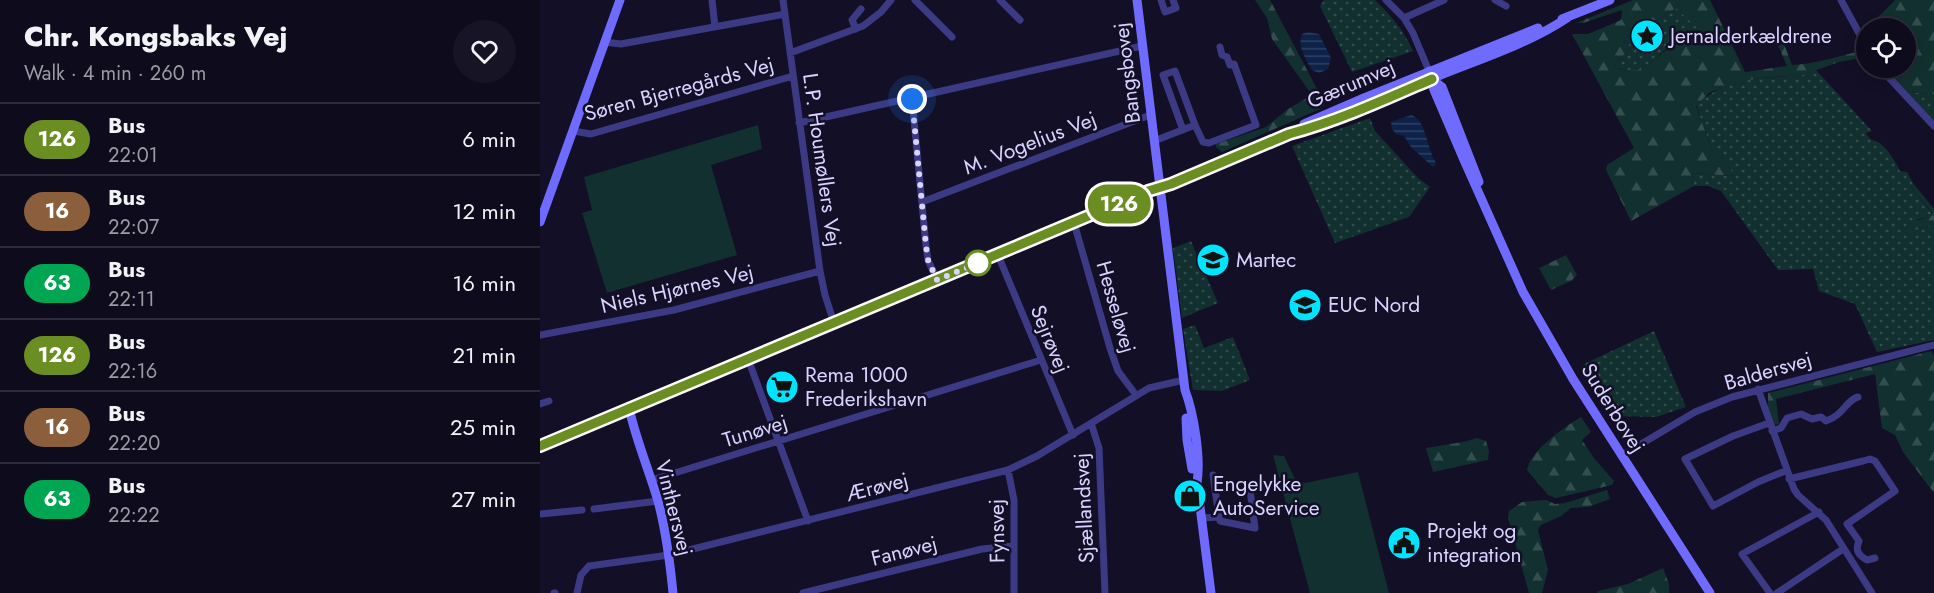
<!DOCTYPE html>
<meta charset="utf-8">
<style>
body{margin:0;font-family:Jost,sans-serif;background:#171425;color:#f1f3f6;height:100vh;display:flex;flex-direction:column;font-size:22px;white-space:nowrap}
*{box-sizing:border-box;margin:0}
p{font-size:20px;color:#9b9ba3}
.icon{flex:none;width:33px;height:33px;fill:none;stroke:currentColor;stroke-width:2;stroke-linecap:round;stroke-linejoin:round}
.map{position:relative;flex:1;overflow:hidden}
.drawer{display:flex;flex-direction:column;background:#0e0b1c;width:540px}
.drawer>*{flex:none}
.badge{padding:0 12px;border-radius:20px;font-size:21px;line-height:39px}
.buttons{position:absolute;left:1316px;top:18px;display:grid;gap:12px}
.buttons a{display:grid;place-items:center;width:60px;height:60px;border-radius:50%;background:#0e0b1c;box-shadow:0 3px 15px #0003,0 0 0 2px #2e2b3b;font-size:30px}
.you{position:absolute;width:30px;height:30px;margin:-15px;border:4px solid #fff;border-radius:50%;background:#1a73e8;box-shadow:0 0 0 9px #1a73e833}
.map>.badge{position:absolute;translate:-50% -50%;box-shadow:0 0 0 3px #fff}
.round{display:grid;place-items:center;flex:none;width:63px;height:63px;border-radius:32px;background:#171425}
.overview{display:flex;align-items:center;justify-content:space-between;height:102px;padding:0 24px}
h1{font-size:28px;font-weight:800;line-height:45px}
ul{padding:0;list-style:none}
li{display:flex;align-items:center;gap:18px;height:72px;padding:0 24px;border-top:2px solid #2e2b3b}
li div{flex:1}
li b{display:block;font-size:22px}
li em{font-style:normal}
li .badge{min-width:66px;font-weight:700;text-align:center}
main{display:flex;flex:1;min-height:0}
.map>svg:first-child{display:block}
.grass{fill:url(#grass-dots)}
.forest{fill:url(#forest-firs);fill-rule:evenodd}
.green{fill:#12302f}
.water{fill:url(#water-rules)}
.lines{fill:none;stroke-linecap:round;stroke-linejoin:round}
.street{stroke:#3d3a85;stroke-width:7}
.secondary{stroke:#6f6bff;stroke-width:9}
.line-casing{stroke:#fff;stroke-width:14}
.line{stroke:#6b8e23;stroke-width:9}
.walk{stroke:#d9d4ff;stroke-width:6;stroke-dasharray:0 10.8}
.stop-dot{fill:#fff;stroke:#6b8e23;stroke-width:3}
.labels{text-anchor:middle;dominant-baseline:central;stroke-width:5;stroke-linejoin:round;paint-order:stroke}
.poi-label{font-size:21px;fill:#d9d4ff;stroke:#130f26;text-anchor:start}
.street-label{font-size:21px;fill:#d9d4ff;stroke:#130f26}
</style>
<main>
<section class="drawer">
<div class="overview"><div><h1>Chr. Kongsbaks Vej</h1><p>Walk · 4 min · 260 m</p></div><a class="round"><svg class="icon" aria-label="heart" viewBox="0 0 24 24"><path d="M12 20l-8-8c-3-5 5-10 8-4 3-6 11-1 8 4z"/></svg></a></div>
<ul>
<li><span class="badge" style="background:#6b8e23;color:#fff">126</span><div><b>Bus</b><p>22:01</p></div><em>6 min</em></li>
<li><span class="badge" style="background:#8b5e3c;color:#fff">16</span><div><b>Bus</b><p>22:07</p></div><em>12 min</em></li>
<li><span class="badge" style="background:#00a651;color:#fff">63</span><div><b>Bus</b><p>22:11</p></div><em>16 min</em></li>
<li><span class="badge" style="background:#6b8e23;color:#fff">126</span><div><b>Bus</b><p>22:16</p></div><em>21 min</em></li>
<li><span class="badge" style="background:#8b5e3c;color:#fff">16</span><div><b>Bus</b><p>22:20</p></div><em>25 min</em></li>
<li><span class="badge" style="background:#00a651;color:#fff">63</span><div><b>Bus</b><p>22:22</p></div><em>27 min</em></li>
</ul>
</section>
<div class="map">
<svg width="1394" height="593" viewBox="0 0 1394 593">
<defs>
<pattern id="grass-dots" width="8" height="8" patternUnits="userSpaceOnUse" patternTransform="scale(1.5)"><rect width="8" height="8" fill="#12302f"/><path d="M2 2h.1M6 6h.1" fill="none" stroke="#344d4e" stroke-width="1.8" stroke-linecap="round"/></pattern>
<pattern id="forest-firs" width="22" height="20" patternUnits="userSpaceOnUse" patternTransform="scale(1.5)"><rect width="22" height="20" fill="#12302f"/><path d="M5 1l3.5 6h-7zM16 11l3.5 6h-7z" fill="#344d4e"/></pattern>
<pattern id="water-rules" width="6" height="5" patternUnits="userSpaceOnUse" patternTransform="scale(1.5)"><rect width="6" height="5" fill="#0c2248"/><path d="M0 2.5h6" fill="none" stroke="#2f4163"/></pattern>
</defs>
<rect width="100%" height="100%" fill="#130f26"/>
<path class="grass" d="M784 0H835C851 15 864 31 873 51L812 72 780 6Z
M1136 8 1158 28 1140 38 1101 70H1088L1073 67 1078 59 1089 52 1088 38Z
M1276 70 1332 131 1326 133C1330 141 1332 139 1338 142 1347 147 1357 164 1360 171L1367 172 1373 183 1371 187 1394 216 1378 219 1370 232 1394 224V340L1337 352 1315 304 1279 291 1273 269 1238 270 1181 191 1168 186H1154L1152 173 1194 176 1187 164 1172 150 1156 105C1173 90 1196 79 1220 78 1240 77 1257 77 1276 70Z
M1366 92 1394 94V122Z
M830 118 835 131 878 178 890 187 869 217 795 243 752 146Z
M651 241 678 303 642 318 633 248Z
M655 325 664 348 693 337 710 380 682 391 653 390 643 329Z
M1114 331 1146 407 1116 417 1074 416 1044 364Z"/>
<path class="forest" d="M715 0H730L785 104 780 109 682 152 676 147V144L726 127 748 109 772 95 732 39 727 18Z
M1093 0H1170L1205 72 1247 66 1238 45 1243 41 1252 65C1277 64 1301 55 1326 50V57L1299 62 1263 75 1218 78 1196 83 1169 93 1156 106 1172 150 1187 164 1194 176 1152 173 1154 186 1091 221 1066 170 1067 165 1094 148 1032 34H1048L1081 20 1082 10 1043 23H1036ZM1136 8 1157 28C1148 34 1101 70 1098 70 1089 71 1081 69 1073 67L1078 59 1089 52 1088 38Z
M1355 0H1394V94L1366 92 1343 68H1365V28H1331L1333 22Z
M1373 183 1394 209V224L1370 232 1365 227 1369 223 1394 215 1371 187Z
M1026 255 1037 275 1031 281 1011 290 999 268Z
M1391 351 1394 355V493L1363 452 1355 435 1342 428 1335 374 1236 399 1239 424 1235 425 1228 411V393Z
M1041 417 1051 432 1042 440 1054 458 1074 481 1072 485 1016 498 1008 495 987 470C991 450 1023 428 1041 417Z
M937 438 946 441 949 451 948 460 893 472 886 448 923 442Z
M1067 490 1070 499 1048 507 1031 508 1021 516 1001 525 998 530 1008 570 1002 593H989L968 517 969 511 982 502 1006 500 1015 504 1025 503Z
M1123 568 1129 584V593H1057L1058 591 1088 584Z"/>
<path class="green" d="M218 125 222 149 171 165 197 255 67 293 42 213 52 210 44 177Z
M733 455 744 456 755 479 765 483 818 472 849 593H770Z"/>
<path class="water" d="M768 32 779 34 791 58 788 69 779 73 772 70C766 59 757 47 762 34Z
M871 115C886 119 887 148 895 161L896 165 893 167 871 147 864 136 856 134 852 129 851 122Z"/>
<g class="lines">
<path class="street" d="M172 0 175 27
M243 0 280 271 285 295 294 323
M375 0 412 37
M460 0 480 20
M621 0 625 12 636 8 633 0
M846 0 864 18 873 33 889 71
M955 0 966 6
M1301 0 1326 46
M864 18 904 0
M316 29 312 20 321 9
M64 42 81 44 245 14
M250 53 323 26 341 12 351 0
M1340 68 1394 126
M372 99 386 246 388 260 397 280
M259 123 602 46
M643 130 623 75 635 71 655 125
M33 131 51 134 253 76
M614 141 655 125 663 142 669 143 716 125 694 64 690 65 687 57 682 55 680 47
M382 202 610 115
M534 223 570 348 578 371 596 395
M458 255 533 435
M0 335 134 310 280 271
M208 359 268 521
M1218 389 1254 489 1258 495 1286 520 1332 593
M0 404 9 401
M551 423 559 448 565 593
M1229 423 1193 436 1145 459 1173 506 1218 482 1245 471
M1232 431 1241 428 1247 418 1261 414 1272 419 1281 417 1286 421C1304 415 1306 400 1318 397
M1081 456 1155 412 1192 397 1394 345
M468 470 474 500V593
M673 475 679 517
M1249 479 1323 461 1330 459 1335 461 1355 491 1307 524 1319 541C1315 550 1318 555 1327 560L1335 558
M112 480 501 360
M54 509 118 501
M0 514 42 510
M661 518 679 517 680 521 715 528 710 490
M14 593H15
M37 593 41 575 49 566 129 555 468 470 497 456 609 388 644 380
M263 593 442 549 474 546
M1230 593 1202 554 1279 512
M1237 593 1303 549"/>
<path class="secondary" d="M597 0 645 390C654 414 661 458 657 483L671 593
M1022 19 1070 0
M889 71 894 90 924 160 983 292 1033 379 1170 593
M892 79 902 87 939 182
M764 124 824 98 998 28
M0 222 80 0
M89 408C96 440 109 470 118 501 126 531 130 562 133 593
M646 418 647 440 652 469
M0 446 607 191 631 184 749 134C800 120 848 97 896 77 940 59 988 44 1027 18"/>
</g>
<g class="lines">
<g class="line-casing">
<path id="line" d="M0 446 608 191 631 184 749 134C798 121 846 99 892 79"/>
</g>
<use href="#line" class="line"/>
<path class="walk" d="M372 99 386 246 388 260 397 280 438 263"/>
</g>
<defs>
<g id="sight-disc" transform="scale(1.725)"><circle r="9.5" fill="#00e5ff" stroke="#130f26"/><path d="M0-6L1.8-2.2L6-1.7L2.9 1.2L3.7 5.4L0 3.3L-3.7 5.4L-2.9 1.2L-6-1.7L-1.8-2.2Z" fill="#111"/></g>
<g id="university-disc" transform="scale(1.725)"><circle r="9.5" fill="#00e5ff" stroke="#130f26"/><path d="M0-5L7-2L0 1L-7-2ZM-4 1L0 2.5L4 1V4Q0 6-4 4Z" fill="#111"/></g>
<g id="supermarket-disc" transform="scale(1.725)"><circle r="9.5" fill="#00e5ff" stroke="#130f26"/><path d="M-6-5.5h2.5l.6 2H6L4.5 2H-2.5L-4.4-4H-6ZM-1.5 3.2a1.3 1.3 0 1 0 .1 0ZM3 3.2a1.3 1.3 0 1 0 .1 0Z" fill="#111"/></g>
<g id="shop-disc" transform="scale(1.725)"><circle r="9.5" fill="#00e5ff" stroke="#130f26"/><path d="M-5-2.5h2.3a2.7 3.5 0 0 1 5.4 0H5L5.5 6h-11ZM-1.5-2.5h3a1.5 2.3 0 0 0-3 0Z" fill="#111"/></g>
<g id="civic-disc" transform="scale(1.725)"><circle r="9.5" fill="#00e5ff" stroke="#130f26"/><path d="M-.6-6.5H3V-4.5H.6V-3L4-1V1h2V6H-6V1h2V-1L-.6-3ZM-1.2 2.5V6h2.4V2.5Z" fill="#111"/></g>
</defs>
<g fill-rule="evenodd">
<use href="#sight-disc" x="1107" y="36"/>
<use href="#university-disc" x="673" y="260"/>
<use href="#university-disc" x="765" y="305"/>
<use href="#supermarket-disc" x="242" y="387"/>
<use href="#shop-disc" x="650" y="496"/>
<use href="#civic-disc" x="864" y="543"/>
</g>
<circle class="stop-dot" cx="438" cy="263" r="12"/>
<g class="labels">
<g class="poi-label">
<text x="1130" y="36">Jernalderkældrene</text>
<text x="696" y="260">Martec</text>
<text x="788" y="305">EUC Nord</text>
<text x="265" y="375">Rema 1000<tspan x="265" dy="24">Frederikshavn</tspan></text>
<text x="673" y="484">Engelykke<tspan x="673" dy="24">AutoService</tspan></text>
<text x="887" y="531">Projekt og<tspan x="887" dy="24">integration</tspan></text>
</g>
<g class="street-label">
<text transform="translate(587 73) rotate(-97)">Bangsbovej</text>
<text transform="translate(811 84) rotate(-23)">Gærumvej</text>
<text transform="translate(139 89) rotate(-15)">Søren Bjerregårds Vej</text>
<text transform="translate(490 143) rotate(-21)">M. Vogelius Vej</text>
<text transform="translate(282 160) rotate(82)">L.P. Houmøllers Vej</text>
<text transform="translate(137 289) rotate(-13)">Niels Hjørnes Vej</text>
<text transform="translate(576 307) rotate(74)">Hesseløvej</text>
<text transform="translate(510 339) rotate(68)">Sejrøvej</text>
<text transform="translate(1228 371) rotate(-16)">Baldersvej</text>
<text transform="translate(1073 408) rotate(58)">Suderbovej</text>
<text transform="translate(215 431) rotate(-17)">Tunøvej</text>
<text transform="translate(337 487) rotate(-14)">Ærøvej</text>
<text transform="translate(134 508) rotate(76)">Vinthersvej</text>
<text transform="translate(544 508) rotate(-93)">Sjællandsvej</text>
<text transform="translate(457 531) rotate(-91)">Fynsvej</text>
<text transform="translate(364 551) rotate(-14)">Fanøvej</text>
</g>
</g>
</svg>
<div class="buttons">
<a><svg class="icon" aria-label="locate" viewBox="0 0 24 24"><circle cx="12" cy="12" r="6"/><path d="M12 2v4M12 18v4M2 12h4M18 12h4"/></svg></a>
</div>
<div class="you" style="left:372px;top:99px"></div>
<b class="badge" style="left:579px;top:204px;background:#6b8e23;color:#fff">126</b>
</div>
</main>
